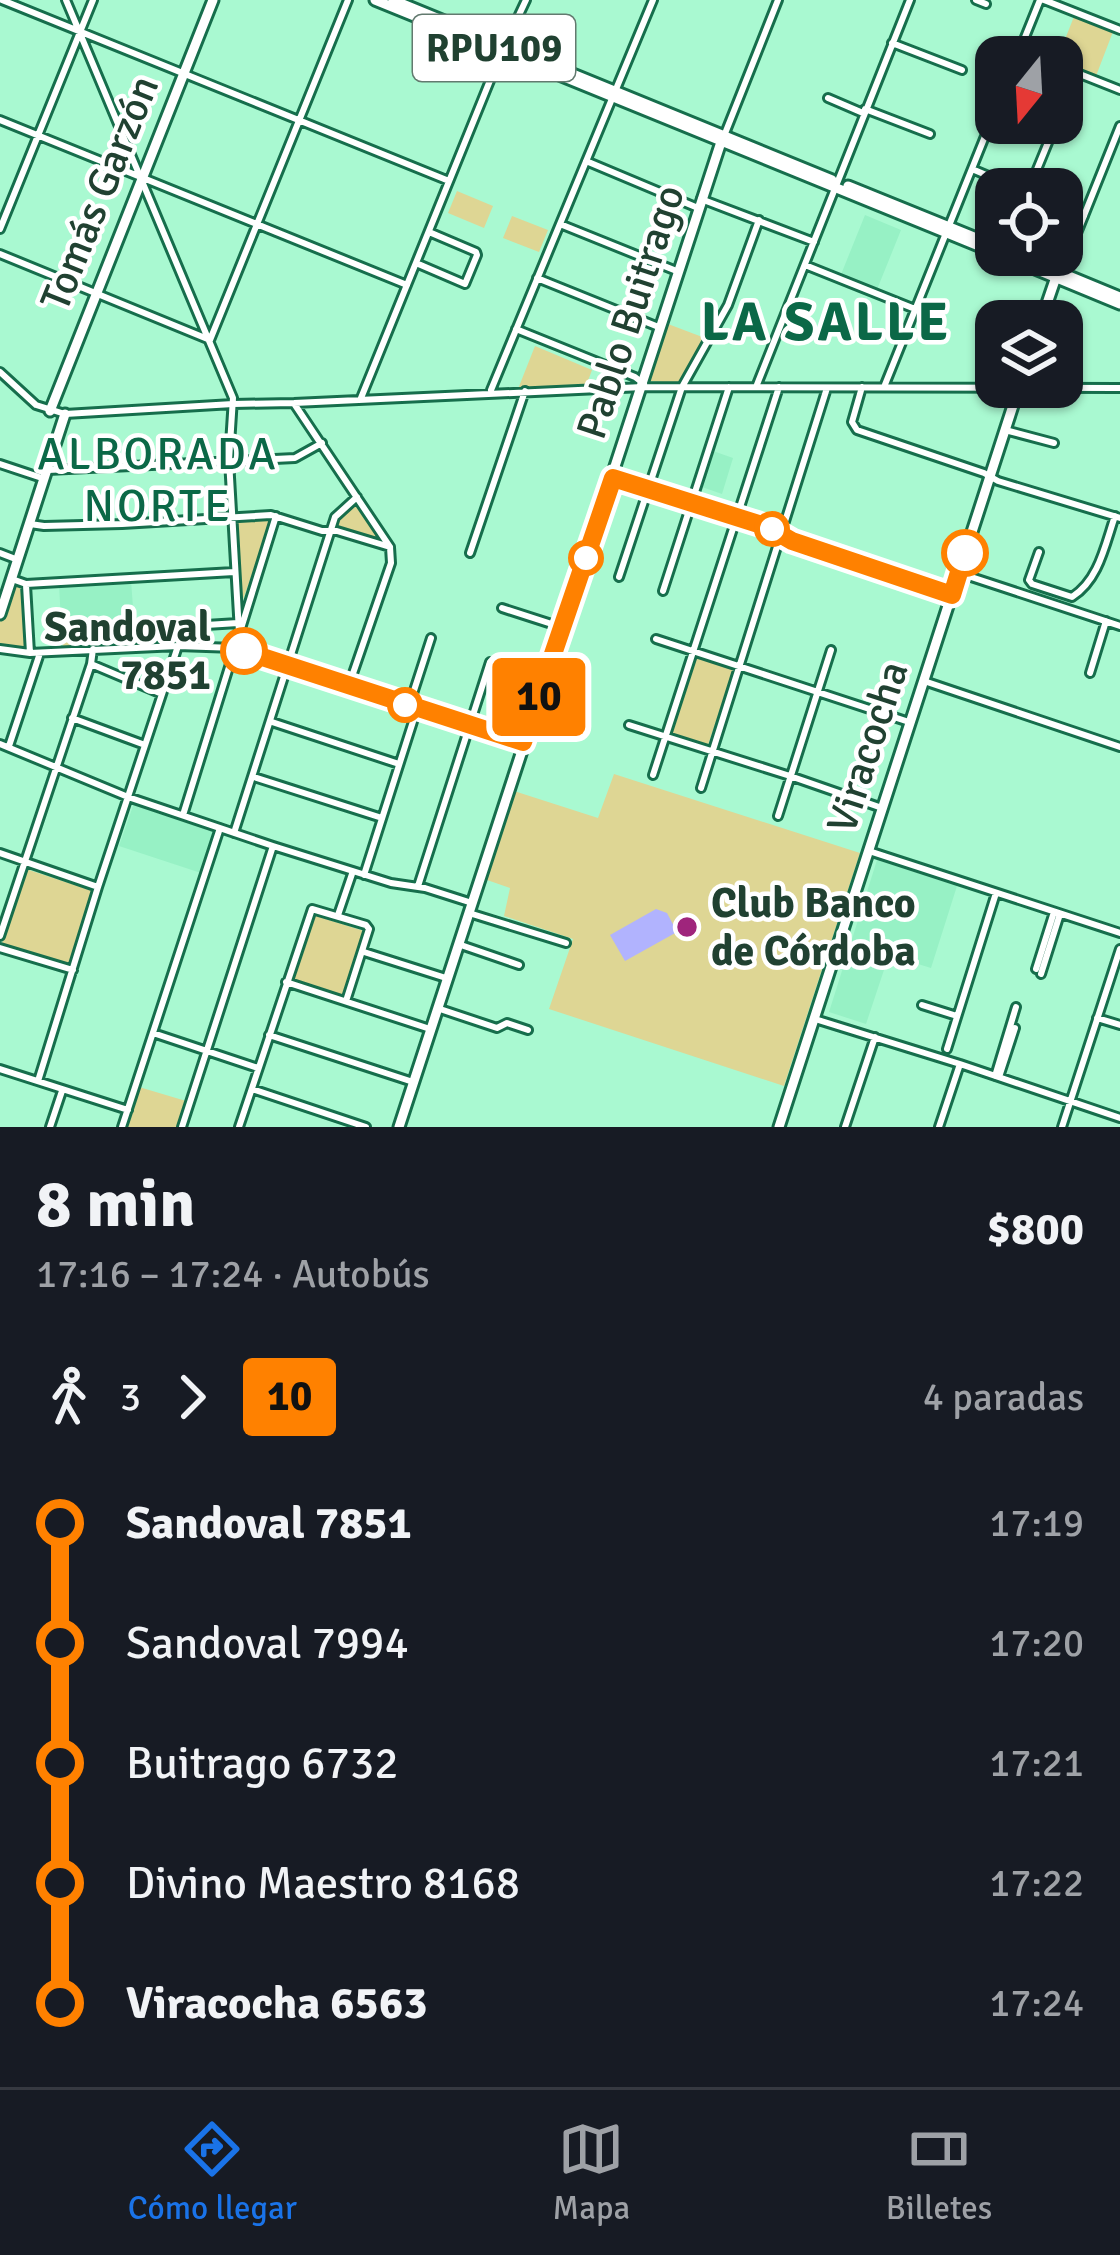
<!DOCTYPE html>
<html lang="es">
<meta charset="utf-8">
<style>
body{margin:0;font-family:Signika,sans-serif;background:#242831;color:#f1f3f6;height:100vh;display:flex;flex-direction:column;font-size:45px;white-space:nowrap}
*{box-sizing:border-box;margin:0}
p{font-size:39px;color:#9ea1a6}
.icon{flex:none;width:66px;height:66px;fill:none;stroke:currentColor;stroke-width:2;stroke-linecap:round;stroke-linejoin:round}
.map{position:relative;height:1127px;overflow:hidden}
.sheet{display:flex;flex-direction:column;background:#171b24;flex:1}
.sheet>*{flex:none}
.badge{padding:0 24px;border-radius:9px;font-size:42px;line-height:78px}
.needle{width:78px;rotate:198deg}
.controls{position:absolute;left:975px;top:36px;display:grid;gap:24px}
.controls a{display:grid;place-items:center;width:108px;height:108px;border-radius:24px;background:#171b24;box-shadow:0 3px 9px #0004;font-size:60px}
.map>.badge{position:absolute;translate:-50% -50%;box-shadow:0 0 0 6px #fff}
.legs{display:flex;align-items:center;gap:18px;height:132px;padding:0 36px;font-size:39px}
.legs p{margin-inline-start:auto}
.head{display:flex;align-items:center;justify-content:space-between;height:204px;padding:0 36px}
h1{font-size:66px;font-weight:800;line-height:90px}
ul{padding:0 36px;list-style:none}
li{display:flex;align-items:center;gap:42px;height:120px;font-size:45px}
li i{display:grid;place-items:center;width:18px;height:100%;margin:0 15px;background:currentColor}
li i::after{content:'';width:30px;height:30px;margin:-15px;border:9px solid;border-radius:50%;background:#171b24}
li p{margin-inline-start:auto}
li:first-child i{background:linear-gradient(#0000 50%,currentColor 0)}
li:last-child i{background:linear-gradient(currentColor 50%,#0000 0)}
.tabs{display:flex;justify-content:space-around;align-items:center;height:168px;border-top:3px solid #363941;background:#171b24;font-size:33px;color:#9ea1a6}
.tabs a{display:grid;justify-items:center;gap:6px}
.tabs .selected{color:#1a73e8}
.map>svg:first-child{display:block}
.built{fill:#97f1c5}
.green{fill:#ded694}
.water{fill:#b1b3fe}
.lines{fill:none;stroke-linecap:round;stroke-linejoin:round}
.minor-casing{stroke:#166e4c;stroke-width:12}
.major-casing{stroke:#166e4c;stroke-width:15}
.minor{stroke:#fff;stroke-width:6}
.major{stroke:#fff;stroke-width:9}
.line-1-casing{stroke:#fff;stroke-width:27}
.line-1{stroke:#ff8100;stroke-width:18}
.stop-1-dot{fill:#fff;stroke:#ff8100;stroke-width:6}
.poi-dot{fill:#9f257c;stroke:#fff;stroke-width:4.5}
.labels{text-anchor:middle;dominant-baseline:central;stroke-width:9;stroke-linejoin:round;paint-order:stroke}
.shield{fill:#fff;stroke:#637a6f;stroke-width:3}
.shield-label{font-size:39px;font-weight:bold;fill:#204131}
.street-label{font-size:42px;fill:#204131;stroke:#fff}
.stop-label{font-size:42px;font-weight:bold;fill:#204131;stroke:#fff;text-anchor:end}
.poi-label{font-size:42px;font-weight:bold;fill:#204131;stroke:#fff;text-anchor:start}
.neighbourhood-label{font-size:45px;letter-spacing:3px;fill:#0b6847;stroke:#fff}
.district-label{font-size:54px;font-weight:bold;letter-spacing:3px;fill:#0b6847;stroke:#fff}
</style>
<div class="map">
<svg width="1120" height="1127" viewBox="0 0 1120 1127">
<rect width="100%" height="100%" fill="#a9f9d1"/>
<path class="built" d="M865 215 901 230 876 292 840 277Z
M713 451 733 458 722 494 702 487Z
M131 580 136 649 110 650 94 621 61 622 59 584Z
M134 803 215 830 201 873 119 846Z
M877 860 957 886 931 968 889 955 866 1024 829 1012Z"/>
<path class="green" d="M1075 14 1114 29 1096 76 1062 63V57H1058Z
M457 191 493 206 484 228 448 213Z
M512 216 548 230 539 252 503 238Z
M668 324 705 338 678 383 648 381Z
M535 346 592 370 586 386 518 389Z
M357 504 381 541 339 528 337 523 340 515Z
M268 519 271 521 240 608 235 523Z
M12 582 20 585 27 650 0 647V622Z
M93 622 108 650H63L61 623Z
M695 656 734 667 708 745 670 733Z
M614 774 860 853 784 1086 549 1009 573 939 504 916 510 888 487 880 514 791 598 818Z
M26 869 93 891 69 965 2 943Z
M313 915 364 931 343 996 292 980Z
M139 1087 186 1101 178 1127H127Z"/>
<path class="water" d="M656 909 667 913 677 932 625 961 610 935Z"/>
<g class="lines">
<g class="minor-casing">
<path id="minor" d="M2 0 449 181
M66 0 233 398 229 460 239 632
M976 0 986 4
M1044 0 1120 30
M892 43 962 70
M1020 50 1038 57
M1017 57 1040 0
M1062 67 1120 90
M828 98 863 113
M1062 108 1076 73
M865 109 930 134
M0 120 407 285
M724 136 778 0
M586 161 698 208
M972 169 1019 189
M1029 189 1056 123
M701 199 814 242
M1062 207 1084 216
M560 224 679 272
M0 229 93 0
M0 254 210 340
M416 263 465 284 477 255 476 252 429 232
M805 265 915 309
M1061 273 1120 126
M537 278 661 328
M516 329 635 377 644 384
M210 340 348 0
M0 372 36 405 65 414 233 404 294 403 643 387 1120 388
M756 387 910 0
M862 387 852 422 857 430 984 473 998 481 1120 518
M884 387 996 109
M491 390 653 0
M361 398 502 51 526 0
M295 405 390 547
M1005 430 1054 443
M0 464 45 479
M48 470 295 458 322 443
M613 478 768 527 792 541 952 595
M30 524 44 526 122 524 271 515 322 531H337L390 547
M1039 552 1029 580 1032 584 1072 597C1099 580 1105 545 1115 516
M0 553 18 560
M470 553 525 391
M959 573 1120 626
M619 577 682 387 728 305 759 220
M12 579 26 584 234 572
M26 585 30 653
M663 591 729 387
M502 608 561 627
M142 629 238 623
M656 639 909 722
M0 649 30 653 178 646 235 648 523 743
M91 664 162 694
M1090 673 1106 621
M924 681 1120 747
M349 685 391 563 390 547
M409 706 431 638
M72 718 145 745
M272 722 399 764
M629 725 790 776 882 808
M0 744 128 797 273 846 391 883 425 888 472 903
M9 746 40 653
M653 775 779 387
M254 777 382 818
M701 788 827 388
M183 815 276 516
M778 816 831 650
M234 833 335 517 357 497
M869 851 1120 933
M0 853 98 887
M364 875 417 709
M418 886 490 662
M469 913 566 943
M338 915 353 871
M0 936 91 664 93 649
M458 944 519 965
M0 948 73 970
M364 952 446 978
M1036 969 1054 912
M1041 974 1060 914
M286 982 430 1029
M922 1005 957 1016
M437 1008 497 1028 507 1023 528 1030
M1097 1018 1120 1025
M815 1019 960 1064 1120 1118
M153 1033 258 1068
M269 1035 413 1082
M947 1049 996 893
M0 1069 128 1110
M995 1076 1016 1007
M999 1077 1015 1028
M38 1081 98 887 178 646
M252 1089 366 1127
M50 1127 62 1091
M122 1127 220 828
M182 1127 273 846
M239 1127 312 909 366 925 369 929 346 1001
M845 1127 875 1037
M939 1127 960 1064
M1062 1127 1120 949"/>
</g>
<g class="major-casing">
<path id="major" d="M375 0 996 253
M393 0 493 41
M509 48 832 180
M848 186 996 246
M1001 255 1120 304
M1018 255 1120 297
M1041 321 1056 277
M50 411 213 0
M0 614 65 414
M399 1127 721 142
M779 1127 1019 387"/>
</g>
<use href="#minor" class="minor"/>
<use href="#major" class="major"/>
</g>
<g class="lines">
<g class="line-1-casing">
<path id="line-1" d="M244 651 523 742 613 478 768 527 792 541 952 595 965 553"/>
</g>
<use href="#line-1" class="line-1"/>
</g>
<g class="stop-1-dot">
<circle cx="772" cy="529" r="15"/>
<circle cx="965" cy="553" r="21"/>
<circle cx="586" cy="558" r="15"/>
<circle cx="244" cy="651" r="21"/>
<circle cx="405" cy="705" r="15"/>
</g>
<circle class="poi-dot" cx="687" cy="927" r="12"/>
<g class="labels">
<rect class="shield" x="413" y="15" width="162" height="66" rx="9"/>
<g class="shield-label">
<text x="494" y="48">RPU109</text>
</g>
<g class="street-label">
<text transform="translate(100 193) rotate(-68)">Tomás Garzón</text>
<text transform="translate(631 312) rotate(-72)">Pablo Buitrago</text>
<text transform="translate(868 747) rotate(-72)">Viracocha</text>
</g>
<g class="stop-label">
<text x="211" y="627">Sandoval<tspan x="211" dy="48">7851</tspan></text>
</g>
<g class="poi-label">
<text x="711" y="903">Club Banco<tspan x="711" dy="48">de Córdoba</tspan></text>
</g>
<g class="neighbourhood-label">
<text x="158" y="454">ALBORADA<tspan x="158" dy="52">NORTE</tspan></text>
</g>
<g class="district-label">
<text x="826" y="322">LA SALLE</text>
</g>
</g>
</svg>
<div class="controls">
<a><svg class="needle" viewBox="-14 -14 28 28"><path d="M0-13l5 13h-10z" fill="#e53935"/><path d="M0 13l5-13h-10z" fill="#9ea1a6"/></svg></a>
<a><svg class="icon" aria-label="locate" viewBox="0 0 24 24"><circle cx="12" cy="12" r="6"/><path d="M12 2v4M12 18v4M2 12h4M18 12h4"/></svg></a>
<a><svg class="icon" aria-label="layers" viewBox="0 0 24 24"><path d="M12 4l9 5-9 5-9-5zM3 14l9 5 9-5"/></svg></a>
</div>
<b class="badge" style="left:539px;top:697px;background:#ff8100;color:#111">10</b>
</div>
<section class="sheet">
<div class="head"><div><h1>8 min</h1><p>17:16 – 17:24 · Autobús</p></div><b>$800</b></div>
<div class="legs"><svg class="icon" aria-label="walk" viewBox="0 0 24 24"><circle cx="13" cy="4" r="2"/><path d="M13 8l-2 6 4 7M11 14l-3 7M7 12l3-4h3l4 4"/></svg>3<svg class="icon" aria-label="forward" viewBox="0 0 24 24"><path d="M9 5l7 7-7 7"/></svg><b class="badge" style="background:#ff8100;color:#111">10</b><p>4 paradas</p></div>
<ul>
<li><i style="color:#ff8100"></i><b>Sandoval 7851</b><p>17:19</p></li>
<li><i style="color:#ff8100"></i><span>Sandoval 7994</span><p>17:20</p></li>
<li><i style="color:#ff8100"></i><span>Buitrago 6732</span><p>17:21</p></li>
<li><i style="color:#ff8100"></i><span>Divino Maestro 8168</span><p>17:22</p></li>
<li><i style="color:#ff8100"></i><b>Viracocha 6563</b><p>17:24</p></li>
</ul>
</section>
<nav class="tabs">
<a class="selected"><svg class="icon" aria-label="directions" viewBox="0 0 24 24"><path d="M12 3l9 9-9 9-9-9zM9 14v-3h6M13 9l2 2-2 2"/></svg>Cómo llegar</a>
<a><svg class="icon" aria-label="map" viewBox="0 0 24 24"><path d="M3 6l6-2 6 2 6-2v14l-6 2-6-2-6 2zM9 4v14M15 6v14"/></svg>Mapa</a>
<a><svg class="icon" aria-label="tickets" viewBox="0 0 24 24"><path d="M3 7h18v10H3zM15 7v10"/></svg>Billetes</a>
</nav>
